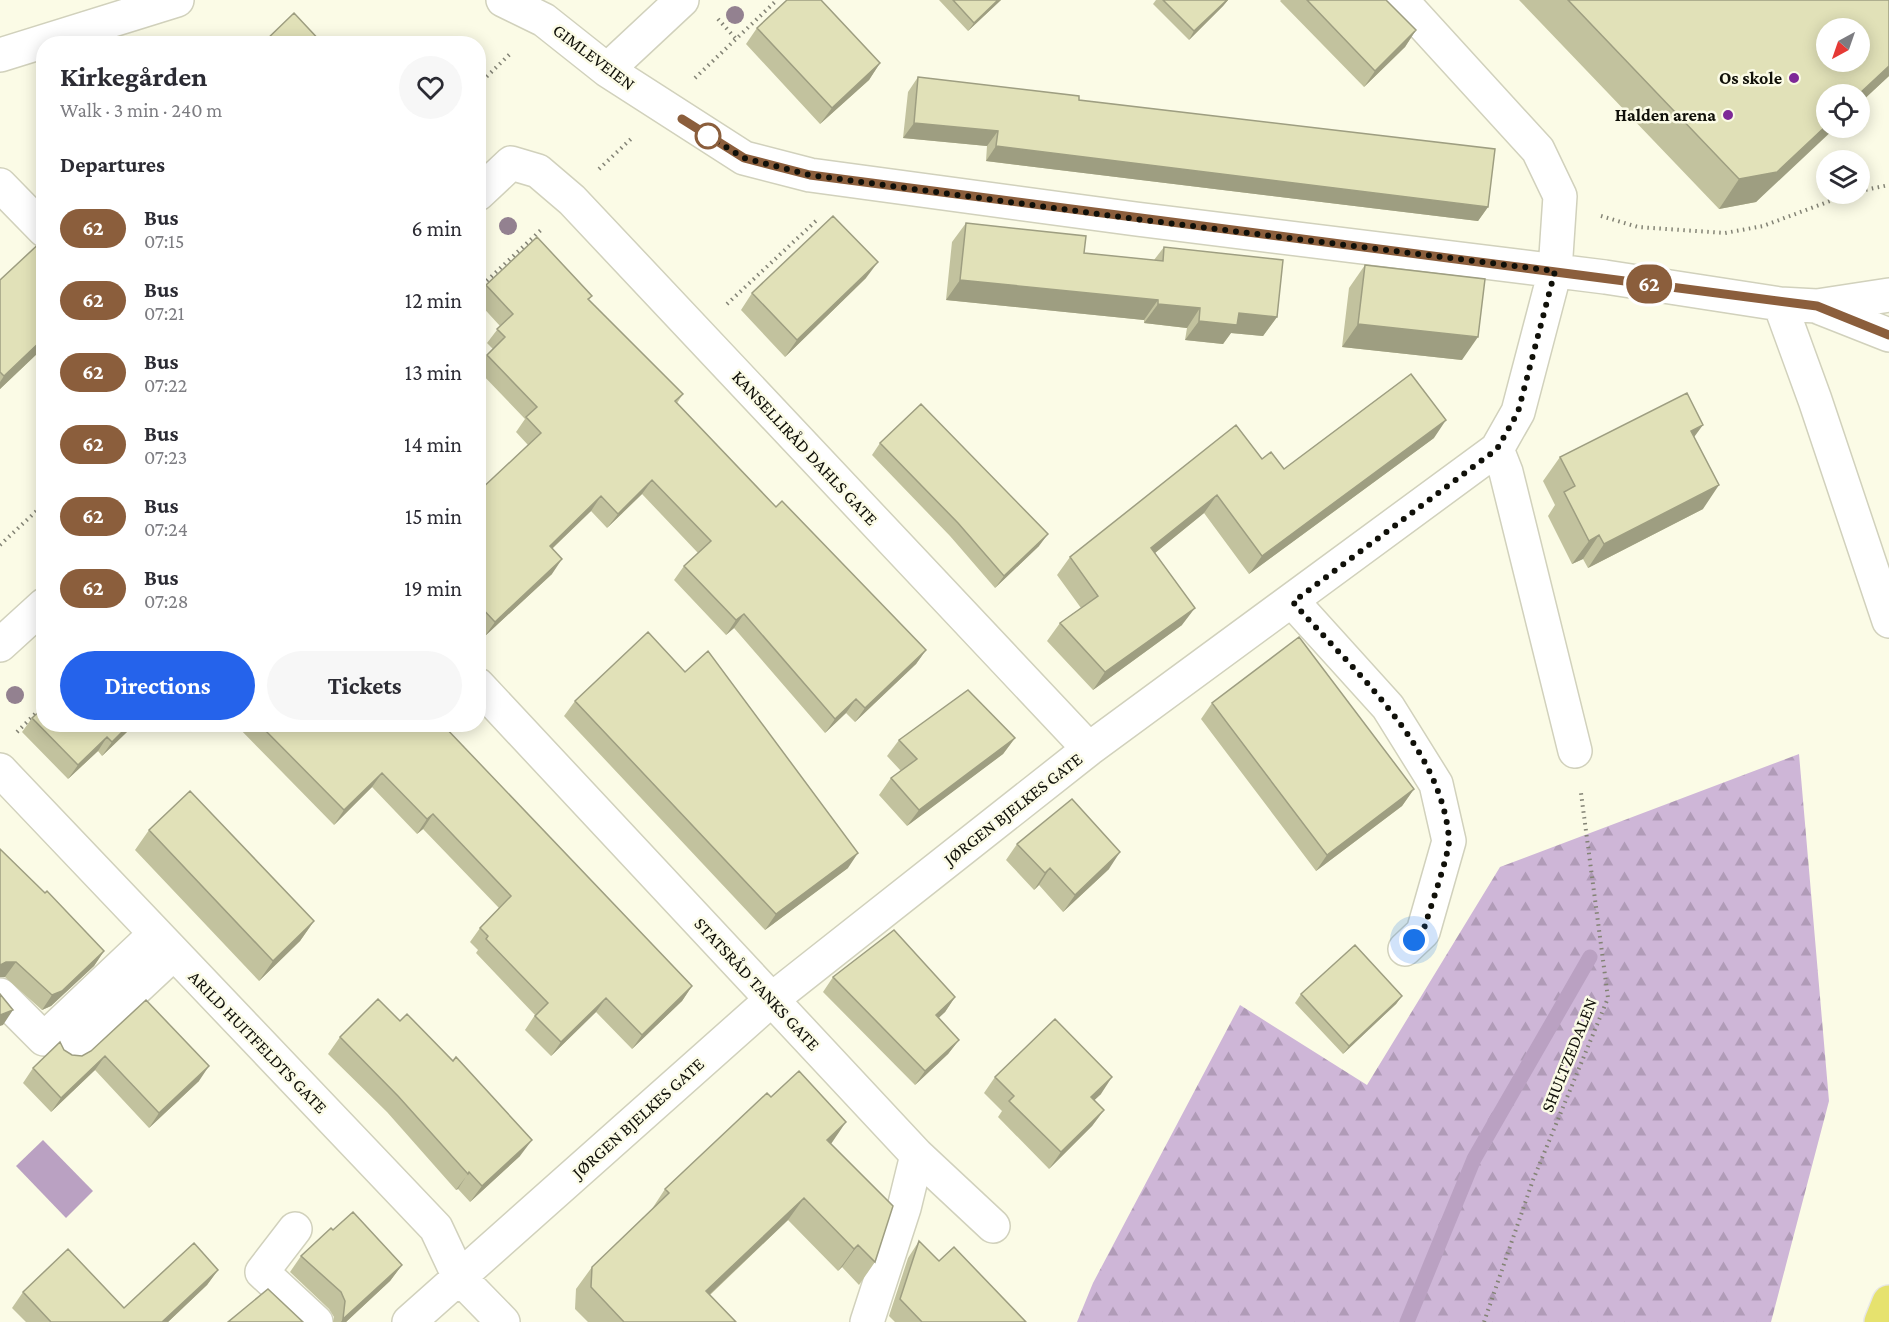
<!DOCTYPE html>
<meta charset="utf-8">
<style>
body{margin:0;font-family:"Crimson Pro",serif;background:#f7f7f7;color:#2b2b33;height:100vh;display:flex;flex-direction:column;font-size:22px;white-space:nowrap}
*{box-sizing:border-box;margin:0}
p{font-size:20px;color:#7c7c81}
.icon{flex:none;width:33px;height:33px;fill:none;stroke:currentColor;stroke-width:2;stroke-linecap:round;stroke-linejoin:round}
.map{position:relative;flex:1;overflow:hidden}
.sheet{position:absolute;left:36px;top:36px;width:450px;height:696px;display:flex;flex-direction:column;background:#fff;border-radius:24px;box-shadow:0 3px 15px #0003}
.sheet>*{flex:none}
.badge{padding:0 12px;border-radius:20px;font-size:21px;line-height:39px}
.needle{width:39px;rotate:220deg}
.controls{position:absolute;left:1816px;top:18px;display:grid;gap:12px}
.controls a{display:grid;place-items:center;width:54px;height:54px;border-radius:50%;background:#fff;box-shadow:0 3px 15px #0003;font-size:30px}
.you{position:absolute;width:30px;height:30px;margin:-15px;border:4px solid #fff;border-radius:50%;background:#1a73e8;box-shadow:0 0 0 9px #1a73e833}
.map>.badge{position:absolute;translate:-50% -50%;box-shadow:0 0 0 3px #fff}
h2{padding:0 24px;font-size:22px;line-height:54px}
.round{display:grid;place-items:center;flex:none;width:63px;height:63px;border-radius:32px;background:#f7f7f7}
.headline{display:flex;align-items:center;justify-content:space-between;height:102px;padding:0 24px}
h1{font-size:28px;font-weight:700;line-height:45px}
.button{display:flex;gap:12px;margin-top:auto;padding:12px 24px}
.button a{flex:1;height:69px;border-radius:36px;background:#2563eb;color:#fff;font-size:24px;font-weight:700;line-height:69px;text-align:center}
.button a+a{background:#f7f7f7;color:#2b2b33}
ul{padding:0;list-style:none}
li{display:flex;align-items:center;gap:18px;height:72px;padding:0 24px}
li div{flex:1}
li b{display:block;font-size:22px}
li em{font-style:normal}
li .badge{min-width:66px;font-weight:700;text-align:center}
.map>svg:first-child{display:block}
.forest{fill:url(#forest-firs)}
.water{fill:#baa1c2}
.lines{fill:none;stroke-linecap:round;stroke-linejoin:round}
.stream{stroke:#baa1c2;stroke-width:15}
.minor-casing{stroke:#d1d1bc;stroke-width:36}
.major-casing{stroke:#e7e7e6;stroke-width:36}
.path{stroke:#838375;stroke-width:4;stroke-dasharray:1.5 4.5;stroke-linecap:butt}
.minor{stroke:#fff;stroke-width:33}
.major{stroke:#e6e26e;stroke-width:33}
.tree{fill:#938190}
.wall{fill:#c2c29e}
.shaded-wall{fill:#9e9e81}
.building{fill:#e1e1b8;stroke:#9e9e81;stroke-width:1.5;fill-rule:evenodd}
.line-casing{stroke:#fff;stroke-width:14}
.line{stroke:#8b5e3c;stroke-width:9}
.walk{stroke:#101009;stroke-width:6;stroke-dasharray:0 10.8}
.poi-dot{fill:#7e2997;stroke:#fbfbe6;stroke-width:2}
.stop-dot{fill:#fff;stroke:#8b5e3c;stroke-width:3}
.labels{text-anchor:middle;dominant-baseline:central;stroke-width:5;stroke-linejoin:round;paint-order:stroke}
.street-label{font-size:18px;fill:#101009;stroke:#fbfbe6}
.poi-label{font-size:18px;font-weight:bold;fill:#101009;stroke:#fbfbe6;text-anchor:end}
</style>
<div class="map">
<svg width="1889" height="1322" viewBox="0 0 1889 1322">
<defs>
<pattern id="forest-firs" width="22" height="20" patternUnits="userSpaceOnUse" patternTransform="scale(1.5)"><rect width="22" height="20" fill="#ceb6d7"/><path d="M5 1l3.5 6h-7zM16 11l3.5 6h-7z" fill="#b09bb7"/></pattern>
</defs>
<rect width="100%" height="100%" fill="#fbfbe6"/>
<path class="forest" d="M1799 754 1829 1101 1771 1322H1077L1093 1283 1240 1005 1367 1085 1500 867Z"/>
<path class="water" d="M43 1140 93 1191 66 1218 16 1166Z"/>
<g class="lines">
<path class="stream" d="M1407 1322 1474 1159 1590 957"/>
<g class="minor-casing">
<path id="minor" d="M503 0 544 20 607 70 744 158 810 175 1136 219 1605 277 1780 304 1817 306 1889 295
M0 55 177 0
M607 70 682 0
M0 185 44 230
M478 194 511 163 538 171 572 200 1089 749
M1780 304 1815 400 1889 621
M1818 307 1889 335
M1497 449 1506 472 1575 751
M1293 602 1388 707 1436 784 1449 841 1423 932 1405 949
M0 645 44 605
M478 685 917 1155 993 1226
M0 770 436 1228 459 1277 503 1322
M0 995 44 1039 155 934
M68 1052 174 953
M295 1229 262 1272 316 1322
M409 1322 771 1000 1089 749 1497 449 1518 412 1555 271 1560 196 1538 150 1401 0
M867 1322 904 1208 917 1155"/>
</g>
<g class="major-casing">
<path id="major" d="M1881 1322 1889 1302"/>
</g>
<path class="path" d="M718 19 736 39
M695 78 777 0
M478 85 512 52
M599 169 633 137
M1860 191 1889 185
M1601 216 1638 227 1725 233 1763 226 1849 194
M478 289 542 229
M727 304 818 219
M0 545 44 504
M17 732 44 705
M1484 1322 1533 1180 1608 998 1581 793"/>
<use href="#minor" class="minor"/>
<use href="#major" class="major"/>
</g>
<g class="tree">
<circle cx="735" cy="15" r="9"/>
<circle cx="508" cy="226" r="9"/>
<circle cx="15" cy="695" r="9"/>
</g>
<path class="wall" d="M939 0H1001L968 31Z
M1156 0H1228L1223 6 1189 40 1153 4Z
M1281 0H1386L1416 30 1405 47 1364 87 1280 1Z
M1519 0H1889V76L1860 103V94L1756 202 1719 209Z
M757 28 880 63 869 80 820 124 746 44Z
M918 77 1079 100 1488 207 1478 221 986 161 987 146 903 138 908 92Z
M966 223 1084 253 1154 260 1164 247 1277 317 1263 336 1231 333 1223 344 1185 340 1187 328 1144 323V320L946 300 952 242Z
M44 239V354L40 351 0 389V280Z
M1365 265 1462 360 1342 347 1349 288Z
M866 278 785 357 741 310 752 293Z
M486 285 592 296 589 300 683 394 677 403 776 507 926 650 916 664 855 722 846 713 825 733 734 628 726 635 674 580 684 566 698 553 642 494 607 528 591 511 552 549V574L485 636 478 629V492L528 445 516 432 525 419 478 370V367L487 355 493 349 487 343 500 326 478 302V296Z
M1694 437 1703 509 1588 568 1583 559 1572 564 1548 516 1555 505 1543 481 1560 457Z
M1434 438 1249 574 1204 513 1155 553 1182 625 1093 690 1047 641 1060 623 1081 608 1057 575 1070 557 1262 459 1284 469Z
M880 443 1039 546 995 588 950 536 872 455Z
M685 672 848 868 765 930 564 716 575 701Z
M1212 703 1414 789 1402 806 1316 871 1201 719Z
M32 718 128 731 102 756 98 751 68 779 22 732Z
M235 724H442L692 986 682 1001 632 1049 596 1012 551 1056 525 1030 535 1015 476 953 478 950 470 942 480 928 499 908 423 829 417 834 372 787 334 825Z
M1015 738 1003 754 907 826 879 795 891 778 901 771 887 756 899 740Z
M149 830 314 921 300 941 259 981 135 850Z
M1017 844 1109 869 1063 912 1039 885 1034 890 1006 860Z
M0 849 104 951 94 966 51 1006 42 1010 5 977H0Z
M833 977 955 997 945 1012 938 1018 959 1040 948 1054 915 1085 823 992Z
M1301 994 1402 996 1396 1004 1343 1054 1295 1003Z
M340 1037 520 1156 470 1202 458 1189 456 1190 387 1112 328 1054Z
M64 1050 72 1055 82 1056 91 1051 199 1081 149 1128 95 1070 51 1112 23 1083 33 1068Z
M995 1077 1101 1094 1094 1100 1104 1110 1092 1126 1049 1169 998 1117 1002 1111 984 1093Z
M831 1144 875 1262 859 1285 842 1267 838 1271 788 1220 710 1295 736 1322H588L575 1309 576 1289 592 1267 650 1212 665 1189Z
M333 1230 402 1265 390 1281 346 1322H333L334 1317 329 1309 290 1272 301 1256Z
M919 1241 939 1261 1026 1322H895L889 1316 908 1258Z
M218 1270 207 1285 168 1322H26L12 1308 23 1292 124 1308Z"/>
<path class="shaded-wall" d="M998 0H1001L968 31 974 23Z
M1227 0H1228L1223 6 1189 40 1194 31Z
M1416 30 1405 47 1364 87 1375 71Z
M880 63 869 80 820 124 832 108Z
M1889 66V76L1860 103V94H1859Z
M914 123 998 131 987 146 903 138Z
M1827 125V128H1835L1756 202 1719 209 1739 179Z
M996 146 1488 207 1478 221 986 161Z
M878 262 866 278 785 357 797 340Z
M960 280 1158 300 1144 320 946 300Z
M1158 304 1200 308 1187 328 1144 323Z
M1239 313 1277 317 1263 336 1231 333 1223 344 1185 340 1199 321Z
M1358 324 1478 337 1462 360 1342 347Z
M44 338V346L40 351 0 389V382L4 376Z
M1446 420 1434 438 1249 574 1262 556Z
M1703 425 1686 448 1691 431Z
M652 480 642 494 607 528 618 514Z
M1719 485 1703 509 1588 568 1604 544Z
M1217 495 1204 513 1139 566 1151 548Z
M601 496 591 511 539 561 550 546Z
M1048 534 1039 546 995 588 1004 576Z
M1599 535 1583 559 1572 564 1589 541Z
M562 559 552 574 485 636 495 622Z
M1195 608 1182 625 1093 690 1105 672Z
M744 614 734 628 726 635 736 620Z
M926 650 916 664 855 722 865 708Z
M856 699 846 713 825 733 835 719Z
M130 724H133L128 731 102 756 112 742Z
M107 737 98 751 68 779 78 765Z
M1015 738 1003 754 907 826 919 810Z
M382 773 372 787 334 825 344 810Z
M1414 789 1402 806 1316 871 1327 855Z
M433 814 423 829 417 834 427 819Z
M1120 852 1109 869 1063 912 1075 895Z
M858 853 848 868 765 930 776 914Z
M1050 868 1039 885 1034 890 1045 873Z
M314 921 300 941 259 981 273 961Z
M104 951 94 966 51 1006 42 1010 52 995Z
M6 962H16L5 977H0V965Z
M692 986 682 1001 632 1049 642 1035Z
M1402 996 1396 1004 1343 1054 1349 1046Z
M955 997 945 1012 926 1030 936 1015Z
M606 998 596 1012 551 1056 561 1042Z
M13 1010 3 1025 0 1026V1015Z
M959 1040 948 1054 915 1085 925 1071Z
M105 1056 95 1070 51 1112 61 1098Z
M209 1066 199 1081 149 1128 159 1113Z
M1112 1077 1101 1094 1080 1114 1091 1097Z
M1104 1110 1092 1126 1049 1169 1061 1152Z
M846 1122 831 1144 827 1140Z
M532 1140 520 1156 470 1202 482 1186Z
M469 1172 458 1189 456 1190 468 1174Z
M804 1198 788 1220 690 1313 706 1291Z
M858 1245 842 1267 838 1271 854 1249Z
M402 1265 390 1281 346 1322H341L343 1319Z
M218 1270 207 1285 168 1322H162Z"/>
<path class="building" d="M787 0H821L880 63 832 108 757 28Z
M953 0H998L974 23Z
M1163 0H1227L1194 31Z
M1307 0H1386L1416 30 1375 71Z
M1568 0H1889V66L1859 94H1827V125L1777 172 1739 179ZM1827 28H1860V62H1827Z
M294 13 323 44H262Z
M918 77 1079 96V100L1495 149 1488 207 996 146 998 131 914 123Z
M833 216 878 262 797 340 752 293Z
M966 223 1086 236 1084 253 1163 261 1164 247 1283 260 1277 317 1239 313 1237 325 1199 321 1200 308 1158 304V300L960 280Z
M537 237 592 296 588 299 683 394 675 401 776 507 782 501 926 650 865 708 856 699 835 719 744 614 736 620 684 566 711 541 652 480 618 514 601 496 550 546 562 559 495 622 478 604V492L541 433 526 417 537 407 487 355 505 337 497 329 513 314 486 285Z
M44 239V338L4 376 0 372V280Z
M1365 265 1485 279 1478 337 1358 324Z
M1411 374 1446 420 1262 556 1217 495 1151 548 1195 608 1105 672 1060 623 1098 596 1070 557 1236 425 1262 459 1271 452 1284 469Z
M1687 393 1703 425 1691 431 1719 485 1604 544 1599 535 1589 541 1564 492 1575 486 1560 457Z
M921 404 1048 534 1004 576 958 523 880 443Z
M648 632 685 672 708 651 858 853 776 914 575 701Z
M1299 637 1414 789 1327 855 1212 703Z
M968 690 1015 738 919 810 891 778 917 759 899 740Z
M44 707V724H130L112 742 107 737 78 765 32 718Z
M259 724H442L692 986 642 1035 606 998 561 1042 535 1016 548 1003 486 939 488 936 480 928 511 896 433 814 427 819 382 773 344 810Z
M190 791 314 921 273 961 149 830Z
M1072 799 1120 852 1075 895 1050 868 1045 873 1017 844Z
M0 849 45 893 47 891 104 951 62 991 52 995 16 962H6L0 965Z
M894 930 955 997 936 1015 959 1040 925 1071 833 977Z
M1355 945 1402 996 1349 1046 1301 994Z
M0 994 13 1010 0 1015Z
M378 999 400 1021 407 1014 453 1061 456 1057 532 1140 482 1186 469 1172 468 1174 398 1096 340 1037Z
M146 1000 209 1066 159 1113 105 1056 61 1098 33 1068 60 1042 64 1050 72 1055 82 1056 91 1051Z
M1055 1019 1112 1077 1091 1097 1104 1110 1061 1152 1009 1101 1014 1096 995 1077Z
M799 1071 846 1122 827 1140 893 1206 875 1262 858 1245 854 1249 804 1198 706 1291 736 1322H624L591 1287 592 1267 669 1193 665 1189 767 1093 771 1097Z
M353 1212 402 1265 343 1319 345 1301 341 1292 301 1256 331 1228 333 1230Z
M919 1241 939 1261 954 1247 1026 1322H922L900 1299Z
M194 1243 218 1270 162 1322H51L23 1292 68 1249 124 1308Z
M268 1289 303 1322H228Z"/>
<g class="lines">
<g class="line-casing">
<path id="line" d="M682 119 744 158 810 175 1817 306 1889 335"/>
</g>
<use href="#line" class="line"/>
<path class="walk" d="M708 136 744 158 810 175 1136 219 1555 271 1518 412 1497 449 1293 602C1351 669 1441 744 1449 839 1450 853 1428 914 1423 932L1414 940"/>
</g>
<g class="poi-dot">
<circle cx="1794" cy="78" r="6"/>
<circle cx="1728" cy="115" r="6"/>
</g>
<circle class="stop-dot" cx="708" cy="136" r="12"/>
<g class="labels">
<g class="street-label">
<text transform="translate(594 57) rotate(37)">GIMLEVEIEN</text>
<text transform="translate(805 448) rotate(47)">KANSELLIRÅD DAHLS GATE</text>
<text transform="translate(1013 809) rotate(-38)">JØRGEN BJELKES GATE</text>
<text transform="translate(757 984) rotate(47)">STATSRÅD TANKS GATE</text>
<text transform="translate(258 1042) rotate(46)">ARILD HUITFELDTS GATE</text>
<text transform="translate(1569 1055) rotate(-68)">SHULTZEDALEN</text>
<text transform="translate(638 1118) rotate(-42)">JØRGEN BJELKES GATE</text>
</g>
<g class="poi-label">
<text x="1782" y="78">Os skole</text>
<text x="1716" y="115">Halden arena</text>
</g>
</g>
</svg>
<div class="controls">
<a><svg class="needle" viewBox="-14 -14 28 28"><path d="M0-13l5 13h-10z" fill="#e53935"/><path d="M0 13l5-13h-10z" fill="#7c7c81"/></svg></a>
<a><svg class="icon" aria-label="locate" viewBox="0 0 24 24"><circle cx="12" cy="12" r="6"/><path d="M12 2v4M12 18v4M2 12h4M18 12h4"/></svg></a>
<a><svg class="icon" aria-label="layers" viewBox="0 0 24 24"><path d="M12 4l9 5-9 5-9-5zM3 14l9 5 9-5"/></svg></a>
</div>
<div class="you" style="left:1414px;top:940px"></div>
<b class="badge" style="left:1649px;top:284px;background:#8b5e3c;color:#fff">62</b>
<section class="sheet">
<div class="headline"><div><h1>Kirkegården</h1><p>Walk · 3 min · 240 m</p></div><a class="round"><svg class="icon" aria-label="heart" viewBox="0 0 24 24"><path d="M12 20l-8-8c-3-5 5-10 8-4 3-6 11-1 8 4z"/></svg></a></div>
<h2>Departures</h2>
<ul>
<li><span class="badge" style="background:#8b5e3c;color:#fff">62</span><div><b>Bus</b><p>07:15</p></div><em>6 min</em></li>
<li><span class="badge" style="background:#8b5e3c;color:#fff">62</span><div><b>Bus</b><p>07:21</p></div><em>12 min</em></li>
<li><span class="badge" style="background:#8b5e3c;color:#fff">62</span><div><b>Bus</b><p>07:22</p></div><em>13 min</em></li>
<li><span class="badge" style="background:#8b5e3c;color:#fff">62</span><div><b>Bus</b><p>07:23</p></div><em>14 min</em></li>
<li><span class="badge" style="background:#8b5e3c;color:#fff">62</span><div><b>Bus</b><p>07:24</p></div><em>15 min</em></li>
<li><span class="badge" style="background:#8b5e3c;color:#fff">62</span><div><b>Bus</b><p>07:28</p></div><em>19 min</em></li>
</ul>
<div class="button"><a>Directions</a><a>Tickets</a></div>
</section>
</div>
